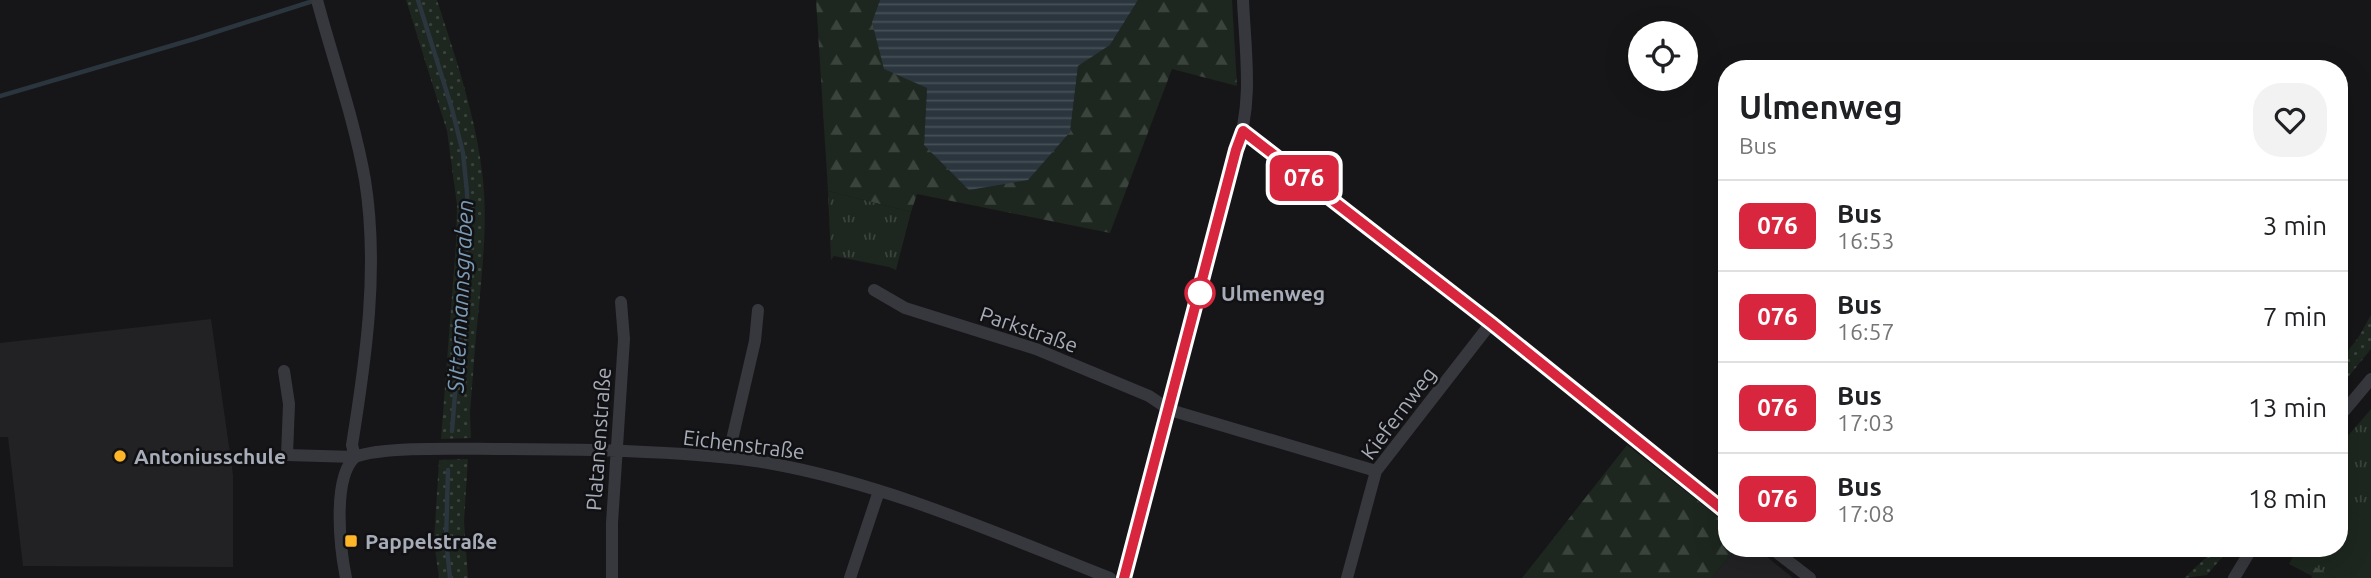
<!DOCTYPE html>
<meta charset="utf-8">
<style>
body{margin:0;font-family:Ubuntu,sans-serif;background:#f2f2f2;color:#202124;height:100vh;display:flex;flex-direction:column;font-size:26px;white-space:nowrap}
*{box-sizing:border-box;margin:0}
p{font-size:23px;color:#757577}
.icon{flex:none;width:38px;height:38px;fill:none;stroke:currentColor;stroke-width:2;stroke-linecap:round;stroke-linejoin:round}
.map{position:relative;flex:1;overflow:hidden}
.details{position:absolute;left:1718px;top:60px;width:630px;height:497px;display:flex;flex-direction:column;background:#fff;border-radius:28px;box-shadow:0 7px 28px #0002}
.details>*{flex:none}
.badge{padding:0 14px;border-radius:10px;font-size:24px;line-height:46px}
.fabs{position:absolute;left:1628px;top:21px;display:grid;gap:14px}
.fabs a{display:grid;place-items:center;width:70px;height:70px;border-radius:50%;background:#fff;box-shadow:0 7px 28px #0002;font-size:35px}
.map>.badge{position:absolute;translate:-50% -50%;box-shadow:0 0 0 4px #fff}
.round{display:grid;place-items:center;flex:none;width:74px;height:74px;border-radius:28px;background:#f2f2f2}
.head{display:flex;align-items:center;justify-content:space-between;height:119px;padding:0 21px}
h1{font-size:33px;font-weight:600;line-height:52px}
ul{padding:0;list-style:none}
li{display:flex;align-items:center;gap:21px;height:91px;padding:0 21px;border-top:2px solid #e0e0e0}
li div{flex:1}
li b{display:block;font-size:26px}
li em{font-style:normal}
li .badge{min-width:77px;font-weight:700;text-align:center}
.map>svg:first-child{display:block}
.built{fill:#222225}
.grass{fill:url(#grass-dots)}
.forest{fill:url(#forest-firs)}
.park{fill:url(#park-tufts)}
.pitch{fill:#1d261f}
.water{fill:url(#water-rules)}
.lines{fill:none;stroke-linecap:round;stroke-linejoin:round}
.stream{stroke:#2b353d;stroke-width:4.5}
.street{stroke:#37383d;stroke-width:12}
.line-casing{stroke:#fff;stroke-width:16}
.line{stroke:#d7263d;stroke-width:10}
.stop-dot{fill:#fff;stroke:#d7263d;stroke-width:3.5}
.poi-dot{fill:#feb628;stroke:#111113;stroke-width:2.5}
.labels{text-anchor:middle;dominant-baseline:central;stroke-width:5;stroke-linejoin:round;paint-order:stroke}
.stop-label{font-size:21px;font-weight:bold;fill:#a7acb9;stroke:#111113;text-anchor:start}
.street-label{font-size:21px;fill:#a7acb9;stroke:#111113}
.poi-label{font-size:21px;font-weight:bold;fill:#a7acb9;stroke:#111113;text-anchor:start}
.water-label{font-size:23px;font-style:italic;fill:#7c9bb6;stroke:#111113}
</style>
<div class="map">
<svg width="2371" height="578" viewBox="0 0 2371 578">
<defs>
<pattern id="grass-dots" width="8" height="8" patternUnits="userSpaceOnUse" patternTransform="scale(1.75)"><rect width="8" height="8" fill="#1d261f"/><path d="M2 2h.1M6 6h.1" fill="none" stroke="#3b433d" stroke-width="1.8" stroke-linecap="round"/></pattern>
<pattern id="forest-firs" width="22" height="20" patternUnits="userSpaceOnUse" patternTransform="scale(1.75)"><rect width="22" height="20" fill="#1d261f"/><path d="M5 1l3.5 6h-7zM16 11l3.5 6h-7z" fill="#3b433d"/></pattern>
<pattern id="park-tufts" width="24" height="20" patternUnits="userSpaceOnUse" patternTransform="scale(1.75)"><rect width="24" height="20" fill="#1d261f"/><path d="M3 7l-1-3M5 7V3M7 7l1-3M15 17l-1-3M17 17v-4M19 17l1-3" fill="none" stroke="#3b433d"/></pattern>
<pattern id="water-rules" width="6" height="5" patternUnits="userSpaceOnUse" patternTransform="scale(1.75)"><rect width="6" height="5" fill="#2b353d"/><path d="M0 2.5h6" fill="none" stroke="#475057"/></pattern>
</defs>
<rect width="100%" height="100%" fill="#161618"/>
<path class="built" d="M211 319 233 475V567L23 566 8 437H0V343Z
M1737 548H1756L1793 578H1711Z"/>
<path class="grass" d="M406 0H437C455 56 475 113 482 171 488 217 483 261 479 306 475 341 473 377 470 413L471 438 441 439 456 243 457 205 447 131Z
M2371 315V349L2340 387V361L2358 338Z
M468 459 464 521 468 578H439L434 541 439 460Z
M2216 548H2230L2207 575 2184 578Z"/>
<path class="forest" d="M816 0H880L872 22 927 88 924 145 1070 132 1078 66 1110 45 1138 0H1232L1237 86 1172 69 1110 233 917 194 911 212 828 191Z
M1627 445 1727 524V548H1737L1711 578H1522Z
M2294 555 2336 578H2311L2312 576 2289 564Z"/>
<path class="park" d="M828 191 911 212 896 270 889 267 834 256 831 260Z
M2371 409V578H2336L2280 548H2340V445Z"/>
<path class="pitch" d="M2340 506 2371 523V578H2360L2312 552 2314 548H2340Z"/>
<path class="water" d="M880 0H1138L1110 45 1078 66 1070 132 1028 180 969 190 924 145 927 88 884 69 872 22Z"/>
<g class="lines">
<path class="stream" d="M418 0 452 109 463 153 467 192 468 231 452 431
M0 96 194 39 316 0
M448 470 446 540 450 578"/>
<path class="street" d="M317 0C333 60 354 118 365 180 379 268 366 358 352 445L355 457
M1243 131 1491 323 1727 513
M874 290 905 308 1036 349 1149 396 1170 410 1376 471
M284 371 289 404 287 455 355 457C383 446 464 449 498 449 560 449 622 450 684 454 712 456 740 458 768 463 887 484 998 534 1110 578
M2340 416 2371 379
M728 457 755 341 758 310
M1771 548 1810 578
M346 578C340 549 332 478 355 457
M612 578V523L624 339 621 302
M850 578 879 491
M1124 578 1236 150C1254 104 1245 49 1243 0
M1347 578 1376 471 1491 323
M2234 578 2252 548"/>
</g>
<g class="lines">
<g class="line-casing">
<path id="line" d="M1124 578 1236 150 1243 131 1491 323 1727 513"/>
</g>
<use href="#line" class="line"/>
</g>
<circle class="stop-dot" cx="1200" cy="293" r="14"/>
<g class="poi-dot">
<circle cx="120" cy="456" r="7"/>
<rect x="344" y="534" width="14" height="14" rx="3.5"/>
</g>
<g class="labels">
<g class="stop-label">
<text x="1221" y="293">Ulmenweg</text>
</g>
<g class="street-label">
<text transform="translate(1029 329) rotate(19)">Parkstraße</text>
<text transform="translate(1398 413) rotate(-53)">Kiefernweg</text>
<text transform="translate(598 439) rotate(-86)">Platanenstraße</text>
<text transform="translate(744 444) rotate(7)">Eichenstraße</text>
</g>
<g class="poi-label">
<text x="134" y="456">Antoniusschule</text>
<text x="365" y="541">Pappelstraße</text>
</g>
<g class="water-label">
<text transform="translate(460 296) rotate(-87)">Sittermannsgraben</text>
</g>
</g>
</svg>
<div class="fabs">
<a><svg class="icon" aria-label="locate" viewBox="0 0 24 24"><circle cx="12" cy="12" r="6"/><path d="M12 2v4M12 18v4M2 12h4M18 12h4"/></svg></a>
</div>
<b class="badge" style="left:1304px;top:178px;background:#d7263d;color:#fff">076</b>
<section class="details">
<div class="head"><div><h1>Ulmenweg</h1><p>Bus</p></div><a class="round"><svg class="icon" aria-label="heart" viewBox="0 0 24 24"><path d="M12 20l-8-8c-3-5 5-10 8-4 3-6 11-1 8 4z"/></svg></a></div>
<ul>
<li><span class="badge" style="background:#d7263d;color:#fff">076</span><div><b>Bus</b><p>16:53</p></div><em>3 min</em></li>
<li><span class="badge" style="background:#d7263d;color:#fff">076</span><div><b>Bus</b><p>16:57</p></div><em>7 min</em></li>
<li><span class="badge" style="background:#d7263d;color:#fff">076</span><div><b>Bus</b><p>17:03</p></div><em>13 min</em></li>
<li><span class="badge" style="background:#d7263d;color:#fff">076</span><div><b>Bus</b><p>17:08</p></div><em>18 min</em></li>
</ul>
</section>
</div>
